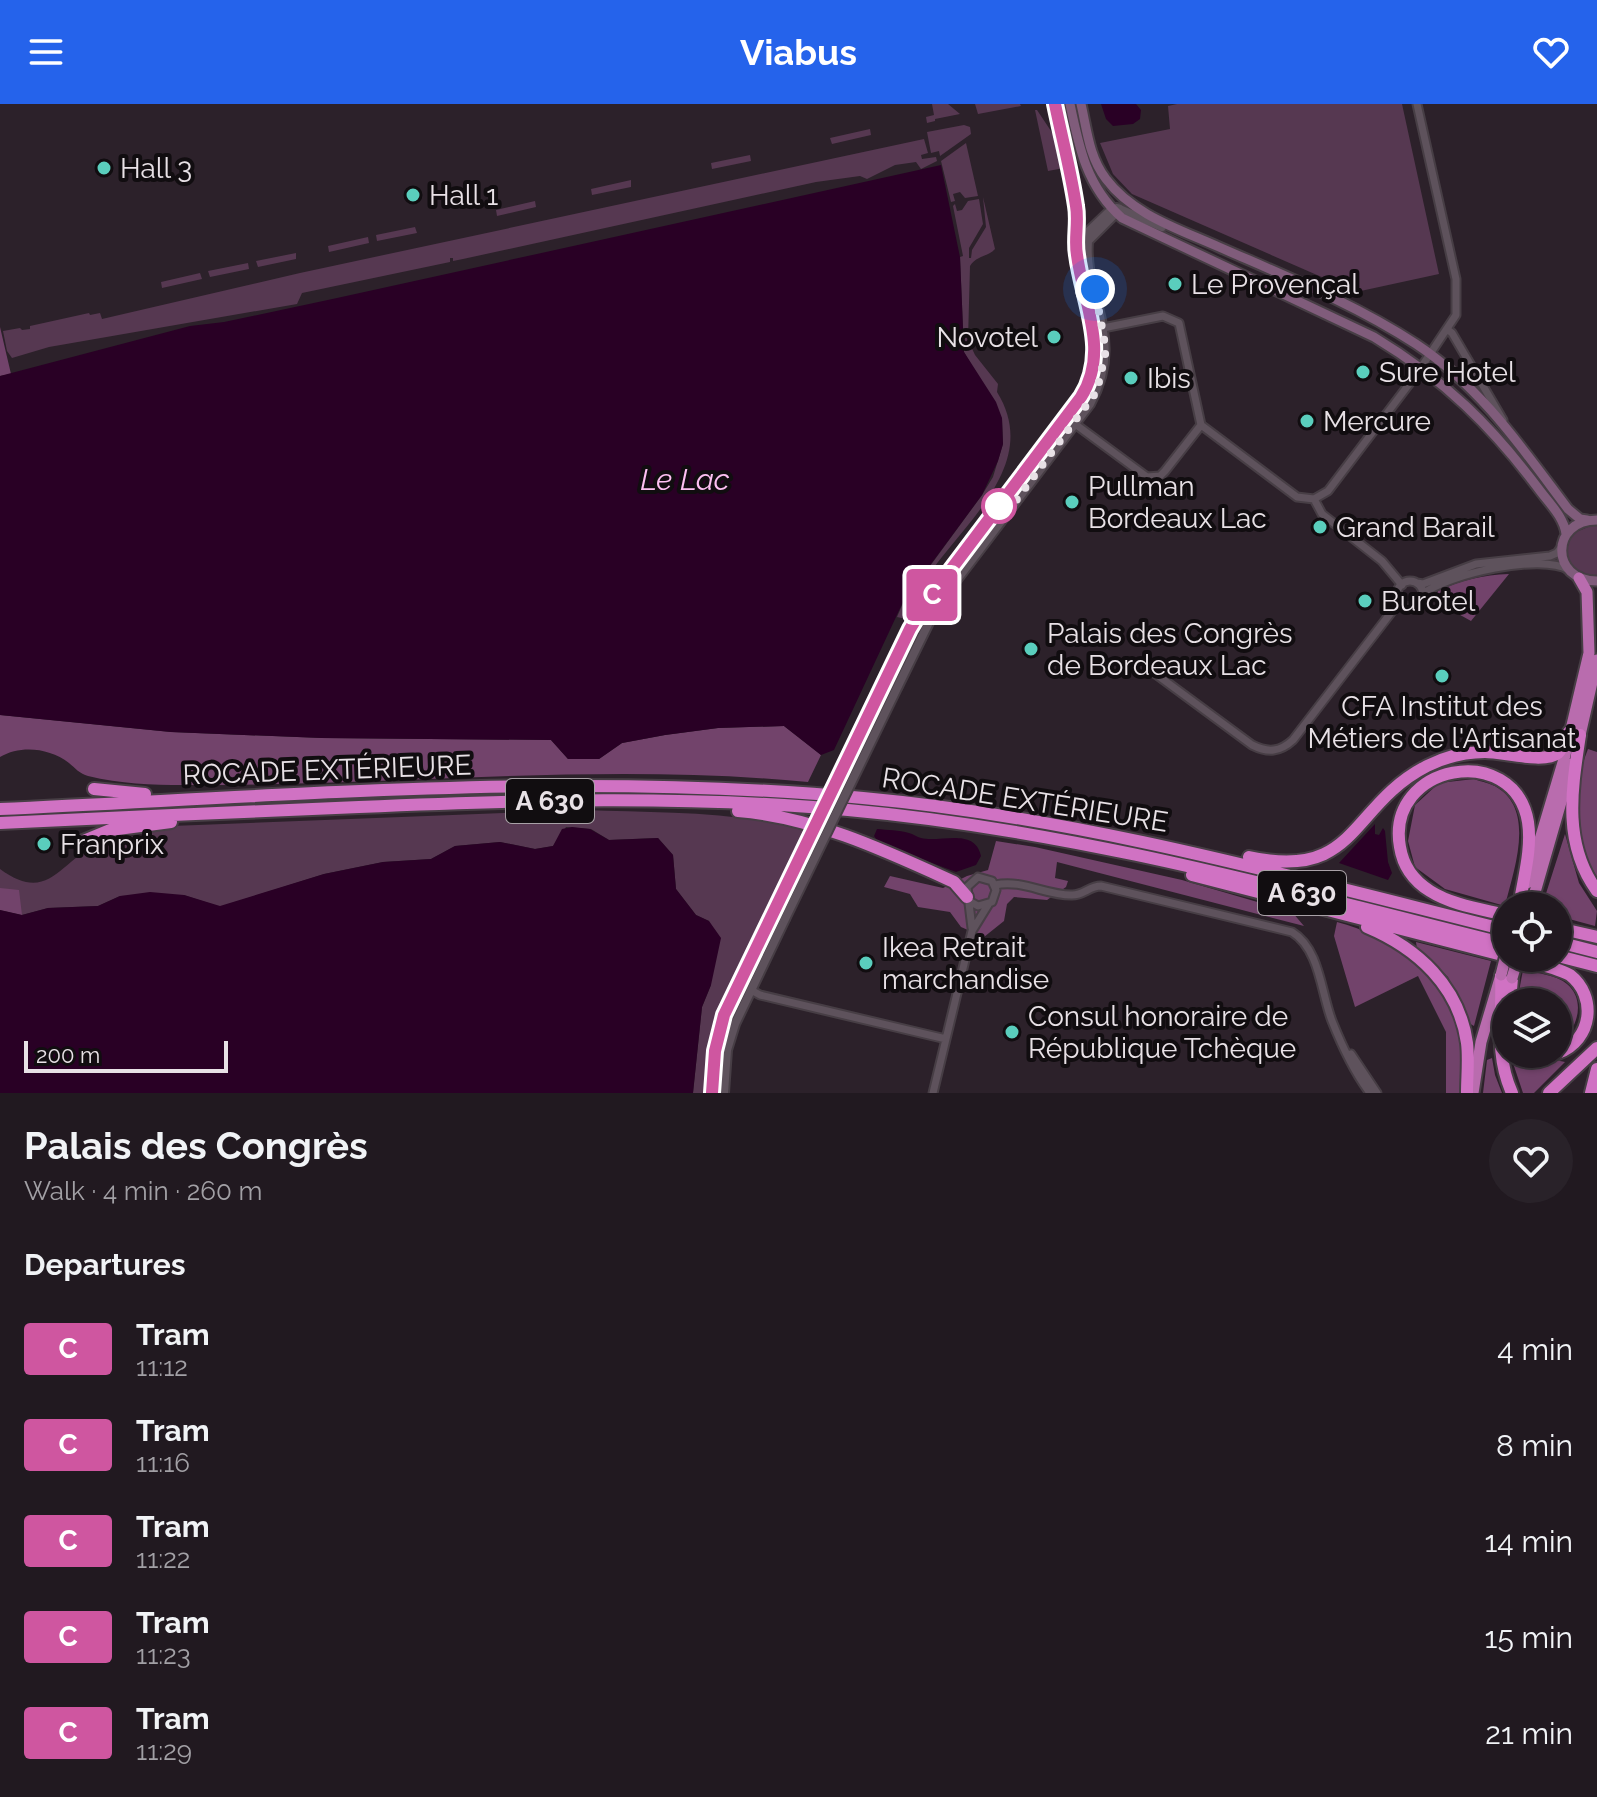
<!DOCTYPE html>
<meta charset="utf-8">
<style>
body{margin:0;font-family:Raleway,sans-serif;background:#292229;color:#f1f3f6;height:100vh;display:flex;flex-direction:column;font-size:30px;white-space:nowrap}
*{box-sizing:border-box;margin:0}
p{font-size:26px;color:#a2a0a5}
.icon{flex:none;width:44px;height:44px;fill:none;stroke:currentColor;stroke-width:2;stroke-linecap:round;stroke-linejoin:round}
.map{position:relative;height:989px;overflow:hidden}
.sheet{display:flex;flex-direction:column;background:#211920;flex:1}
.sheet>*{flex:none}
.badge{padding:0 16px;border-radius:6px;font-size:28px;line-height:52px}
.fabs{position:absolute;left:1492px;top:788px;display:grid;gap:16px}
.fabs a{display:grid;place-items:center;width:80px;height:80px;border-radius:50%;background:#211920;box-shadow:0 2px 6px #0004,0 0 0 2px #3e383e;font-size:40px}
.scale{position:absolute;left:24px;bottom:20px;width:204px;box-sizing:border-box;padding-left:8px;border:4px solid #e8e1e6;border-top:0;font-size:22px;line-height:28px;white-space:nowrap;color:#e8e1e6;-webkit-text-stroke:6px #110d10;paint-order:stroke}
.you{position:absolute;width:40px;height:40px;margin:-20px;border:6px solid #fff;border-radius:50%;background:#1a73e8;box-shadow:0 0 0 12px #1a73e833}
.map>.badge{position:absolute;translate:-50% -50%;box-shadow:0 0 0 4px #fff}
h2{padding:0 24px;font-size:30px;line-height:72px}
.round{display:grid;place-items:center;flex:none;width:84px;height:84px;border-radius:42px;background:#292229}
.headline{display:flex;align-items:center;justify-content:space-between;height:136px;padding:0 24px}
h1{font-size:38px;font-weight:700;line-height:60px}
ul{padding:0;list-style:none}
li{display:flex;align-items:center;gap:24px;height:96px;padding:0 24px}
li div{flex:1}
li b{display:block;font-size:30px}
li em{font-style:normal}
li .badge{min-width:88px;font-weight:700;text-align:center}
header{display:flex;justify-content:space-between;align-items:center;height:104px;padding:0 24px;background:#2563eb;color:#fff;font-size:36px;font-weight:700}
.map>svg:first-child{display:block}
.green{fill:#563851}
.forest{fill:#72436b}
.water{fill:#290025}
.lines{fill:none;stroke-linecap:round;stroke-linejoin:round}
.minor-casing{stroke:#473e45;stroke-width:11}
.tertiary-casing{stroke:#473e45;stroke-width:12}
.secondary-casing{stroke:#473e45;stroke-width:13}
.trunk-casing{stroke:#473e45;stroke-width:15}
.motorway-casing{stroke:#473e45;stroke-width:16}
.minor{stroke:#5e525c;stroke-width:7}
.tertiary{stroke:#5e525c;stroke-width:8}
.secondary{stroke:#805c7b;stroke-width:9}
.trunk{stroke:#b96cae;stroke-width:11}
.motorway{stroke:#d072c3;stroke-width:12}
.tram{stroke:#c7bfc5;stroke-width:2}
.tertiary-bridge-casing{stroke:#473e45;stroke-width:12;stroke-linecap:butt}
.trunk-bridge-casing{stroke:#473e45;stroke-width:15;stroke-linecap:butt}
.tertiary-bridge{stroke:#5e525c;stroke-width:8}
.trunk-bridge{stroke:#b96cae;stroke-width:11}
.line-casing{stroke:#fff;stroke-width:18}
.line{stroke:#cf56a0;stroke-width:12}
.walk{stroke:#e8e1e6;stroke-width:8;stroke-dasharray:0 14.4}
.poi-dot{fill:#5acebd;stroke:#110d10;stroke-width:3}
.stop-dot{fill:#fff;stroke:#cf56a0;stroke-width:4}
.labels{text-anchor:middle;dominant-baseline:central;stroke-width:8;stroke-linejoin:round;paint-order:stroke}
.shield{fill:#110d10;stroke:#a8a1a6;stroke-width:2}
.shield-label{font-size:26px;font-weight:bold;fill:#e8e1e6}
.poi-label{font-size:28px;fill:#e8e1e6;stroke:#110d10;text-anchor:start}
.street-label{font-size:28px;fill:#e8e1e6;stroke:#110d10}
.water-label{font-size:30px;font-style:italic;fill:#fdc0f2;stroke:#110d10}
</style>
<header><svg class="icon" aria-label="menu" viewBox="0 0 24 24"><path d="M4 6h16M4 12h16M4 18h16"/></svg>Viabus<svg class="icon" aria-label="heart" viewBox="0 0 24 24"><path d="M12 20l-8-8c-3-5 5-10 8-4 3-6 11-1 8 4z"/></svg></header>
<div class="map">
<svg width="1597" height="989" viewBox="0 0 1597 989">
<rect width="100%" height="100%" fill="#2c212a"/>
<path class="green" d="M932 0H948L960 10 935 15V17L927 19 926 13 934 11Z
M975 0H1020L1021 2 978 10Z
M1177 0H1402L1439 170 1356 188 1132 90 1113 70 1100 39 1170 25 1168 2Z
M1035 6H1037L1057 36 1064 64 1048 67Z
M964 21 970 23 971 30 940 52 939 47 931 49 927 28Z
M870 25 871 31 832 40 830 34Z
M924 35 928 49 921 51 922 55 936 53 937 57 921 65 916 58 895 61 867 75 860 72 816 78 463 155 453 157V154H450V158L302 189 297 200 49 243 12 254 7 247 3 227 20 224 22 226 30 225V222L89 209 90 211 100 209 102 215 300 169Z
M966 39 978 92 965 94 960 88 953 90 955 97 951 98 941 57Z
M750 51 751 57 712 65 711 59Z
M631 76V83L592 91 591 85Z
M983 93 995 145C988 153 977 151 970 162L968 236 975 251 998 280 997 288C1045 365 952 427 918 487 913 496 909 506 906 515L897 513 903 499 982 391 993 373 1003 340 1002 315 964 248 960 153 963 152 953 102 955 100 957 107 962 106 968 97 979 95 983 120 969 144V154H971L972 146 986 123Z
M535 97 536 103 497 112 496 106Z
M415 123 417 129 377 137 376 131Z
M368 133 369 139 329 148 328 142Z
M296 149V155L258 163 256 157Z
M248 159 249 165 210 173 208 167Z
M200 169 202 175 162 184 161 178Z
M1590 422H1597V472C1571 473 1559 450 1574 429Z
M583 706C656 709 734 706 805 727L726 896 714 937 710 989H693L702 903 711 881 709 817 696 811 676 785 673 751 658 734 609 736 591 725 566 723 553 742 535 745 500 738 455 742 431 755 383 758 324 770 220 803 184 791 120 792 98 802 48 804 22 811 0 806V765C49 801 59 757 98 740 112 734 131 733 147 730L146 723Z"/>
<path class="forest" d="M0 223 11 270 0 272Z
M1509 470 1471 517 1435 497 1438 487C1461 476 1483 471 1509 470Z
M0 611 171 628 322 634 551 636 568 655H599L622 639 665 631 718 624 784 622 821 651 808 678C601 658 392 682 184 681 151 681 121 680 88 672 80 670 75 664 69 659 49 644 21 641 0 653Z
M1588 645 1597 648V773C1572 734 1571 687 1588 645Z
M1474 675C1481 678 1491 679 1498 684 1536 708 1513 768 1505 802L1445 785 1415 763 1408 737 1415 701 1439 679Z
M1565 730 1579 779 1597 807 1595 822 1558 812V802H1542Z
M996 737 1035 743 1182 776 1292 808 1304 822 1057 758 1055 774 1068 777 1066 783 1047 796 1014 793 1007 800 1004 817 984 833 961 823 950 808 918 803 910 790 884 783 890 772 943 784 967 772 988 766Z
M0 784 19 786 22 811 0 806Z
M1337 818C1395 833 1444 872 1459 932 1463 950 1460 971 1460 989H1446V928L1418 872 1355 903 1334 832Z
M1416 838 1491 857 1474 922 1467 918 1448 873 1417 845Z
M1523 866C1536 869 1557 871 1567 880 1587 897 1577 927 1558 940V898H1517Z
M1510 950H1527L1565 958 1534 989H1523Z
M1492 954 1495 971 1502 989H1483L1487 956Z"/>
<path class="water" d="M1101 0H1136L1141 6 1140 15 1133 20 1113 22 1106 15Z
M941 61 960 153 964 248 996 298 1002 314 1003 340 998 357 982 391 903 498 834 646 821 651 784 622 718 624 665 631 622 639 599 655H568L551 636 322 634 171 628 0 611V272L190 222 224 218 337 194Z
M1375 720V730L1379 731 1383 724 1385 727 1388 758 1392 769 1388 776 1339 759Z
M572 723 590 725 609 736 658 734 673 751 676 785 696 811 709 817 721 834 711 881 702 903 693 989H0V806L22 811 48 804 98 802 120 792 150 788 184 791 220 802 324 770 383 758 431 755 455 742 500 738 535 745 553 742 562 725Z
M877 725C888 726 899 726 909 729 913 730 917 733 921 734 940 739 975 723 981 752L976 761 956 768 879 739 874 732Z"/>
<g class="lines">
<g class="minor-casing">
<path id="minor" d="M1103 224 1163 212 1179 219 1201 321
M1448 226 1452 229 1503 316
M1075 320 1147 373 1160 372 1165 367 1201 321 1297 393 1314 395 1328 387 1416 271 1456 211V175L1417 0
M1314 395 1322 410 1382 457 1402 481
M1397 490a13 13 0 1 1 26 0a13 13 0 1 1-26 0Z
M1417 479 1423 480 1476 460 1550 452 1557 449 1562 442
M1423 490C1448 470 1541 449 1569 466
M1153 568 1252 641C1268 649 1280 648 1293 636L1400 497
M995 781C1022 775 1045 791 1071 791 1083 792 1089 782 1101 782L1292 828C1320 845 1321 889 1332 917 1342 942 1354 968 1370 989
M969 797 978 802 992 798 996 786 992 777 978 773 967 783 972 824
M751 886 760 891 946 935
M1351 950 1377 989
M933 989 972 827 988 801"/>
</g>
<g class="tertiary-casing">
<path id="tertiary" d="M1087 138 1120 105
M898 582 937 502 1090 300C1128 230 1079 192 1089 127L1112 105 1117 104 1162 123
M724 989 727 946 735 920 785 815"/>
</g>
<g class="secondary-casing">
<path id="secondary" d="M1070 0C1079 44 1087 83 1122 114L1374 233C1445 276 1492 322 1541 388 1551 401 1564 414 1566 430
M1081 0C1087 26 1089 53 1106 75 1133 111 1179 125 1219 143 1285 172 1355 200 1416 240 1481 283 1522 344 1568 405L1580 415 1587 416
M1597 416C1550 416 1550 477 1597 477"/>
</g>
<g class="trunk-casing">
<path id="trunk" d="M1578 640 1597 556
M1527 779 1564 655 1589 549 1587 488 1579 474
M1531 802 1572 660
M1473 989 1481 938 1501 871"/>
</g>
<g class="motorway-casing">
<path id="motorway" d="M1580 631C1572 684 1562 739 1597 787
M94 685 145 690
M0 705C287 692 576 667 863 694 1082 714 1293 773 1506 826
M738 707C814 713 886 747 954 778L967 793
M0 719C120 713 239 708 359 703 522 696 685 691 848 706 1072 726 1288 786 1506 840
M81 738 110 726 171 718
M1249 753C1358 777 1349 702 1427 662 1445 653 1465 648 1485 648 1503 648 1544 660 1558 649 1563 645 1566 634 1569 628
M1192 771 1506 852
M1506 811C1481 805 1452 801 1430 787 1414 777 1403 762 1400 743 1385 660 1514 636 1528 718 1532 744 1524 772 1520 797
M1367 823C1417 844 1459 882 1467 939 1469 955 1467 973 1467 989
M1558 824 1597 833
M1558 838 1597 848
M1558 852 1597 862
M1514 854C1532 859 1553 862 1570 871 1597 892 1593 936 1558 949
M1501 871C1503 912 1494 949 1512 989
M1510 898 1512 874
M1549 989 1597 944
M1591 989 1597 965"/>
</g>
<use href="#minor" class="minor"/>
<use href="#tertiary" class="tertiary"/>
<use href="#secondary" class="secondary"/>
<use href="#trunk" class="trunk"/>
<use href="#motorway" class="motorway"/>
<path class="tram" d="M712 989 715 947 724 911 910 525 925 500 1081 293C1109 247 1084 199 1077 151 1074 134 1079 118 1076 102 1071 68 1062 34 1055 0"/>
<g class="tertiary-bridge-casing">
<path id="tertiary-bridge" d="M785 815 898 582"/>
</g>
<g class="trunk-bridge-casing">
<path id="trunk-bridge" d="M1501 871 1506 851
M1512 874 1518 854"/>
</g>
<use href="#tertiary-bridge" class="tertiary-bridge"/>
<use href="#trunk-bridge" class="trunk-bridge"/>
</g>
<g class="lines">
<g class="line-casing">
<path id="line" d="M712 989 715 947 724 911 910 525 925 500 1081 293C1110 247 1083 199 1077 151 1074 135 1079 118 1076 102 1071 68 1062 34 1055 0"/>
</g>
<use href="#line" class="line"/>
<path class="walk" d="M999 402 1006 410 1097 287 1106 246 1095 185"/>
</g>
<g class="poi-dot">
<circle cx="104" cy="64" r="8"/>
<circle cx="413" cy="91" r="8"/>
<circle cx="1175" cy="180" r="8"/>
<circle cx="1054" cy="233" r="8"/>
<circle cx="1363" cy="268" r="8"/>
<circle cx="1131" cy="274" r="8"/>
<circle cx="1307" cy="317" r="8"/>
<circle cx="1072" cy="398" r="8"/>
<circle cx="1320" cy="423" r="8"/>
<circle cx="1365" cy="497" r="8"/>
<circle cx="1031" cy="545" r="8"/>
<circle cx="1442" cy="572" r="8"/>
<circle cx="44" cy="740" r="8"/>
<circle cx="866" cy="859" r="8"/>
<circle cx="1012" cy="928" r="8"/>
</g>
<circle class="stop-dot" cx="999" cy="402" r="16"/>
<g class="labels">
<g class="shield">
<rect x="506" y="675" width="88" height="44" rx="6"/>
<rect x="1258" y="767" width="88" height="44" rx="6"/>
</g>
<g class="shield-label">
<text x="550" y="697">A 630</text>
<text x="1302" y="789">A 630</text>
</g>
<g class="poi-label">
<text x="120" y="64">Hall 3</text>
<text x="429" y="91">Hall 1</text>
<text x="1191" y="180">Le Provençal</text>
<text x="1038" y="233" text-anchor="end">Novotel</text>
<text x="1379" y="268">Sure Hotel</text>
<text x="1147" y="274">Ibis</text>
<text x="1323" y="317">Mercure</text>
<text x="1088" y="382">Pullman<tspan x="1088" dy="32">Bordeaux Lac</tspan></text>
<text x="1336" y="423">Grand Barail</text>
<text x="1381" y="497">Burotel</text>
<text x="1047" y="529">Palais des Congrès<tspan x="1047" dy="32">de Bordeaux Lac</tspan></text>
<text x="1442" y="602" text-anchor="middle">CFA Institut des<tspan x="1442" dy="32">Métiers de l'Artisanat</tspan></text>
<text x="60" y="740">Franprix</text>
<text x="882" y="843">Ikea Retrait<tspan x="882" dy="32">marchandise</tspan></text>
<text x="1028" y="912">Consul honoraire de<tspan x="1028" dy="32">République Tchèque</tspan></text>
</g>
<g class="street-label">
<text transform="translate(327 666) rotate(-2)">ROCADE EXTÉRIEURE</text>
<text transform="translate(1025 696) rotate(9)">ROCADE EXTÉRIEURE</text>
</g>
<g class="water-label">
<text x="685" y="375">Le Lac</text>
</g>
</g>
</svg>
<div class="fabs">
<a><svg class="icon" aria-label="locate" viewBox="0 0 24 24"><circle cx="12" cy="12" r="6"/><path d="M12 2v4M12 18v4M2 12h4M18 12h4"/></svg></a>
<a><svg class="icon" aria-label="layers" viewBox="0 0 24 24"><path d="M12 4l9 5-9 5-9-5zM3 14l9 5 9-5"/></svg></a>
</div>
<div class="scale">200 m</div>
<div class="you" style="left:1095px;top:185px"></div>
<b class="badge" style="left:932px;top:491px;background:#cf56a0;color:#fff">C</b>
</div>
<section class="sheet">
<div class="headline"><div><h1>Palais des Congrès</h1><p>Walk · 4 min · 260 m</p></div><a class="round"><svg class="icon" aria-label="heart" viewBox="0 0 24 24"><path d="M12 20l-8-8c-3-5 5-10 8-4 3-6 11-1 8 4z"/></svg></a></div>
<h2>Departures</h2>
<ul>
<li><span class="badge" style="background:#cf56a0;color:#fff">C</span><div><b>Tram</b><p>11:12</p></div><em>4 min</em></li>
<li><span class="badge" style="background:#cf56a0;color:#fff">C</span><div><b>Tram</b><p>11:16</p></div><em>8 min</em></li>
<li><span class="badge" style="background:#cf56a0;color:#fff">C</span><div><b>Tram</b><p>11:22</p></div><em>14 min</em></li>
<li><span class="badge" style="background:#cf56a0;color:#fff">C</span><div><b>Tram</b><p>11:23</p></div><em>15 min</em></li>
<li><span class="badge" style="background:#cf56a0;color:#fff">C</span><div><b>Tram</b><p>11:29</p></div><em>21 min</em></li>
</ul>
</section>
